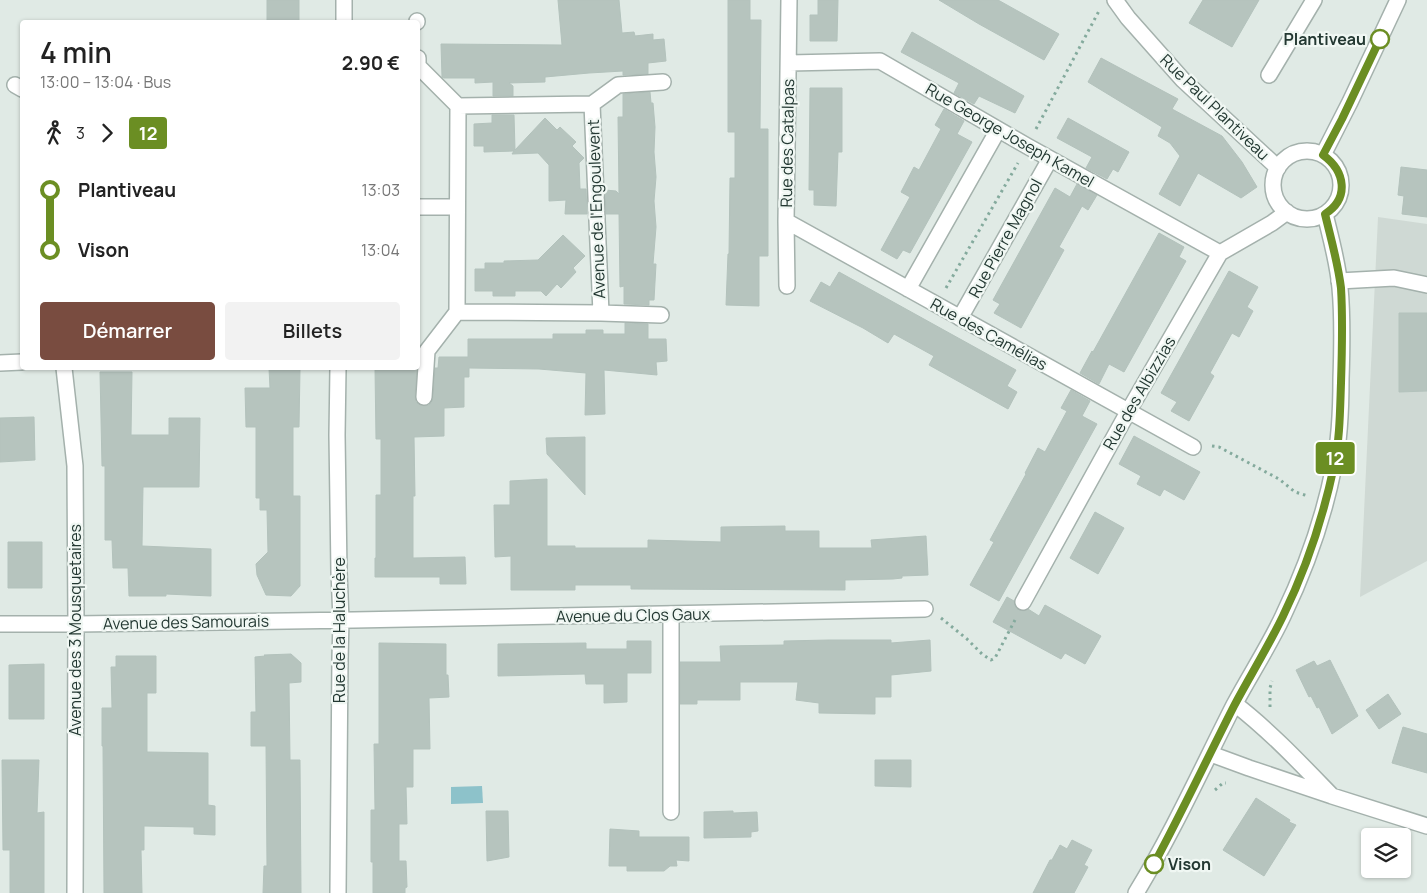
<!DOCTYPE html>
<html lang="fr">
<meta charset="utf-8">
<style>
body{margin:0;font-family:Manrope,sans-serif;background:#f2f2f2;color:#222;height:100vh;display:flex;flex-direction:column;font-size:19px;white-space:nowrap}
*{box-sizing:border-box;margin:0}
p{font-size:16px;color:#767676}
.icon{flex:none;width:28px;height:28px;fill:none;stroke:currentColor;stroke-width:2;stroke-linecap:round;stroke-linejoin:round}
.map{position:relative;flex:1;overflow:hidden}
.details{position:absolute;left:20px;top:20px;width:400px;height:350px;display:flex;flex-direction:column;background:#fff;border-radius:5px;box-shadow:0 1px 4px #0004}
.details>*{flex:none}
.badge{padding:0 10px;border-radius:4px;font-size:18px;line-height:32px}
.tools{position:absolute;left:1361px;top:828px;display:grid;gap:10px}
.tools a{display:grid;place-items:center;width:50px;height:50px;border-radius:5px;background:#fff;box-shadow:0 1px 4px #0004;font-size:25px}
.map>.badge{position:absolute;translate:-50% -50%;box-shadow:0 0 0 2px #fff}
.legs{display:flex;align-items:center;gap:8px;height:55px;padding:0 20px;font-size:16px}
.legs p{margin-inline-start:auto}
.head{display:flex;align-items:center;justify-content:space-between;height:85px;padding:0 20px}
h1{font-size:28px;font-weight:600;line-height:38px}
.primary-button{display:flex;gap:10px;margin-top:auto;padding:10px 20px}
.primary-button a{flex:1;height:58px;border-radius:5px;background:#794c40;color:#fff;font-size:20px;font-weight:600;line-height:58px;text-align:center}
.primary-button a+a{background:#f2f2f2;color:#222}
ul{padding:0 20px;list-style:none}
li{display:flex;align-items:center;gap:18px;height:60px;font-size:19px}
li i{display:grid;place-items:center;width:8px;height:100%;margin:0 6px;background:currentColor}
li i::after{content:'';width:12px;height:12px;margin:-6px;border:4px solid;border-radius:50%;background:#fff}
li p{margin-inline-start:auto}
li:first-child i{background:linear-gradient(#0000 50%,currentColor 0)}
li:last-child i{background:linear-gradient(currentColor 50%,#0000 0)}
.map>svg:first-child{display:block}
.built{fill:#cfd9d4}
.water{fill:#8dc2ca}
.building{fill:#b6c4be;stroke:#b3c2bc}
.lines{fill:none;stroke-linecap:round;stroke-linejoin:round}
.lane-casing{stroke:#a4b1ac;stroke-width:18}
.street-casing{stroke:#a4b1ac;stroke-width:18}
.path{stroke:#84aa9d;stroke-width:3;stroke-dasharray:2.5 4;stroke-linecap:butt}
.lane{stroke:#fff;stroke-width:15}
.street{stroke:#fff;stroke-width:15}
.line-1-casing{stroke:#fff;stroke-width:11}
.line-1{stroke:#6b8e23;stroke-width:8}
.stop-1-dot{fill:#fff;stroke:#6b8e23;stroke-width:2.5}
.labels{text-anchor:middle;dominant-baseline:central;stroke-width:4.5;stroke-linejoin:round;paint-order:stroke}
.stop-label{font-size:16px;font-weight:bold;fill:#233832;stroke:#f0f7f3;text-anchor:end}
.street-label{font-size:16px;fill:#233832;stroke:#f0f7f3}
</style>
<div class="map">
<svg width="1427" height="893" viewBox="0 0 1427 893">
<rect width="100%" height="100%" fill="#e0eae5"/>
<path class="built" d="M1378 217 1427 224V561L1360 597Z"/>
<path class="water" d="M482 786 483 803 451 804V787Z"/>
<path class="building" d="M267 0H299V22H267Z
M558 0H619L622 33 634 32 635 36 653 34V40L664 39 666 61 648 63V74L623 75V71L589 73 545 77V82L509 83 513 86V96H493V82L475 83V78H444L442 77 441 44 562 45Z
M728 0H750V20H761L760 129H768V256H759V306L726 305 728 254H729L730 178H735V132H728Z
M818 0H838L837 41H810V15H818Z
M939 0H998L1059 34 1044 60 979 24Z
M1203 0H1259L1232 47 1189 23Z
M912 32 1024 96 1015 113 979 96 974 104 954 93 959 83 901 52Z
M1101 58 1178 99 1172 109 1222 136 1242 162 1257 187 1241 198 1198 173 1180 206 1159 194 1180 156 1170 143 1158 136 1162 127 1088 82Z
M810 88H842V152H838L836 206 814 205V190H809Z
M650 92 651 103H653L655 127 654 152 656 177 654 201 656 227 653 264H656L654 300H649V305L624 304V286L620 287 619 214H606L605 190 616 191 619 194 618 117H623V94Z
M944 109 964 121 957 134 972 142 910 253 903 250 897 259 881 250 910 197 901 192 914 167 919 170 941 129 935 125Z
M492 115H514L515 150 545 118 557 130 560 127 576 142 572 146 584 158 579 163 580 189H586L587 214H565L566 200 549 201V165L538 153 512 154 514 151 484 152V146H474V124L492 123Z
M1068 118 1129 152 1118 172 1113 169 1107 179 1086 168 1092 157 1057 138Z
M1401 167 1427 170V217L1402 214 1404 196 1398 195Z
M1077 184 1097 195 1088 210 1082 206 1059 247 1064 250 1021 328 994 313 1000 304 993 300 1055 188 1070 197Z
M1159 233 1184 247 1179 257 1186 261 1124 372 1109 364 1099 384 1080 373 1092 351 1093 352Z
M563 235 585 256 573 268 576 272 561 288 557 284 546 296 541 291H515V296H493V291H475V269H485V263H504V261L538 260Z
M1229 271 1258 287 1247 307 1253 311 1239 337 1232 333 1210 373 1214 376 1189 421 1171 411 1177 402 1161 393Z
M839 272 1016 370 1007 386 1017 392 1008 409 929 365 934 356 894 334 888 343 863 328 810 301 821 282 830 287Z
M1399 313H1427V391L1399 392Z
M625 323 648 324V339H666L667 361 656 362 657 375 604 370 605 414 585 415 586 373 539 369 469 368V377H464V407L444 408V436L414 437 415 496H413V558L465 557 466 584H440V577H375V558H376V495H381V439H376L375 368H417L415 397 416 402 418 404 424 406 429 405 431 403 433 398 435 368H438L439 357H468V339H553V334H586V330H603V334H625Z
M269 368H300L299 427H293V496H300V586L291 596 266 595 257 575 256 564 268 552 267 510H260V498H256V427H246L245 388H270Z
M100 372H132L131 435H169V418H200L199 487H143L142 546 211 549V596L166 594V596H129L128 568H113L112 540H105V466H102Z
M1071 390 1090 401 1082 416 1097 424 999 601 970 585 994 542 990 540 1026 474 1025 473 1038 448 1045 452 1067 411 1061 408Z
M34 417 35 460 0 462V418Z
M1134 436 1200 472 1184 500 1164 489 1160 496 1137 484 1141 476 1119 464Z
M585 437V495L547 454 546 438Z
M547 479V546H575V548H648V540L721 542V527L785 526V531H819V548H872L871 540 926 536 928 575 902 576V578L893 579 845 580V590L631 589V585H575V590H511V556L495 557 494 505H510V481Z
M1095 512 1124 528 1098 574 1070 558Z
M8 542H42V588H8Z
M1007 597 1014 601 1015 606 1019 610 1024 611 1028 609 1039 616 1045 605 1101 636 1085 664 1065 653 1061 659 993 622Z
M829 640H891V643L930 640 931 671 891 675V697H875V714L819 713V703L796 700 798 682H740V700H697V704H680V662H721L720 646 784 645V641Z
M627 641H651V673H627V702L604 703V684H586L585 674 498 676V644L586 643V649H627Z
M379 643 446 644V675H448L449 697 429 698 430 749H413V787H406L407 824H399V861H406L407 887 405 888V893H373V862H371V810H375L374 744H379Z
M291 654 301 663V682L289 683 290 760H300L301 893H263L264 866H267L266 746H251V712H256L255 657 265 656 264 655Z
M116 656H156V693H147V752L208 753V805L215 806V835L194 834V827L144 826V850H141L142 893H104L103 746H102V708H112L111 667H116Z
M1330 660 1358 716 1332 734 1319 707 1317 708 1311 696 1309 697 1296 670 1314 661 1317 666Z
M44 664V719H9V665Z
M1388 694 1401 714 1379 729 1366 710Z
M1403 727 1427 734V773L1392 763Z
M2 760H39L37 813 44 812V893H10V850H3Z
M875 760H911V787L875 786Z
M1256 798 1290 820 1289 822 1296 825 1264 876 1223 850Z
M486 811H508L509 857 487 861Z
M733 811V813L757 812 758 831 751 832V837L704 838V812Z
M610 829 639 831V837H689V861L676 860 677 866H670L664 871H627V866H609Z
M1072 840 1092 850 1084 865 1088 867 1074 893H1033L1050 860H1052L1060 845 1067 849Z"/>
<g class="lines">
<g class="lane-casing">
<path id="lane" d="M1269 75 1314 0
M15 85 22 89
M1339 281 1394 278 1427 285
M671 614V812"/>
</g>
<g class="street-casing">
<path id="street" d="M344 0V22
M1115 0 1128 18 1183 80 1278 168
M417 21V22
M418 58V66L458 106
M789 63 880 61 1027 146 1220 253
M592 104 601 313 457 312 458 106Z
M592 104 618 85 663 82
M1273 185a34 34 0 1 1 68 0a34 34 0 1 1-68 0Z
M1323 155 1350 102 1398 0
M418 207H457
M786 221 1193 447
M787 286 786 221 789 0
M908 289 998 130
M601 313 661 315
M960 318 1050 159
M0 363 22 362
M64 368 75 466 76 624 75 893
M424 397 427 351 457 312
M1023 602 1128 412 1220 253 1272 223 1287 212
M0 624H76L354 620 925 609
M1211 754 1249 768 1332 796C1301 764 1270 731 1235 704
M1332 796 1427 826
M338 893 340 658 341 620 339 572 337 435 338 368
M1136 893C1173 832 1202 768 1234 705 1250 675 1269 646 1283 616 1306 568 1324 517 1334 466 1340 438 1341 408 1341 379 1342 349 1343 319 1340 288 1338 263 1331 239 1325 214"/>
</g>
<path class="path" d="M1036 129 1099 11
M946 288 1018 163
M1212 446 1219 447 1279 479 1295 492 1308 496
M941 618 967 639 982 654 991 660 995 658 1015 620
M1270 707V688L1272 681
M1215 790 1223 783H1226"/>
<use href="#lane" class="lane"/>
<use href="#street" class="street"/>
</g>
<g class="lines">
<g class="line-1-casing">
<path id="line-1" d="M1154 864C1182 812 1207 759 1234 706 1250 676 1268 647 1283 616 1306 569 1323 518 1334 466 1340 439 1340 410 1341 383 1342 352 1343 320 1341 288 1338 263 1331 239 1325 214 1350 198 1345 171 1323 155L1342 119 1380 39"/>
</g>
<use href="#line-1" class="line-1"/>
</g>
<g class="stop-1-dot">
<circle cx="1380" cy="39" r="9"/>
<circle cx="1154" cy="864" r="9"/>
</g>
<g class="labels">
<g class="stop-label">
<text x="1366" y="39">Plantiveau</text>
<text x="1168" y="864" text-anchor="start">Vison</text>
</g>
<g class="street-label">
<text transform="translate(1215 107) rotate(44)">Rue Paul Plantiveau</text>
<text transform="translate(1010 135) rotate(30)">Rue George Joseph Kamel</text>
<text transform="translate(787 143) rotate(-89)">Rue des Catalpas</text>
<text transform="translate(596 209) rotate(-92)">Avenue de l'Engoulevent</text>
<text transform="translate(1005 238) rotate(-61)">Rue Pierre Magnol</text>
<text transform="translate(989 334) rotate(29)">Rue des Camélias</text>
<text transform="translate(1139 393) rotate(-60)">Rue des Albizzias</text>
<text transform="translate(633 615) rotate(-1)">Avenue du Clos Gaux</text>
<text transform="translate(186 622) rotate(-1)">Avenue des Samourais</text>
<text transform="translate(75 630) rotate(-90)">Avenue des 3 Mousquetaires</text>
<text transform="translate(339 630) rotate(-90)">Rue de la Haluchère</text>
</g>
</g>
</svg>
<div class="tools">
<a><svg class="icon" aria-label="layers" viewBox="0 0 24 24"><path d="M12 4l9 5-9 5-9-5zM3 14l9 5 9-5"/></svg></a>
</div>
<b class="badge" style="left:1335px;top:458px;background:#6b8e23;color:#fff">12</b>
<section class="details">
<div class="head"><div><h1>4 min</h1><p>13:00 – 13:04 · Bus</p></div><b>2.90 €</b></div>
<div class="legs"><svg class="icon" aria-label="walk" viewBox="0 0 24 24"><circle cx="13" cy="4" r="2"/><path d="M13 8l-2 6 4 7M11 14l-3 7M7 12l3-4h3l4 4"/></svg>3<svg class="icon" aria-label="forward" viewBox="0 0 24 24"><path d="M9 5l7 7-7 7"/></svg><b class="badge" style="background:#6b8e23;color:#fff">12</b></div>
<ul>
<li><i style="color:#6b8e23"></i><b>Plantiveau</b><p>13:03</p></li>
<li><i style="color:#6b8e23"></i><b>Vison</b><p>13:04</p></li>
</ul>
<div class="primary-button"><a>Démarrer</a><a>Billets</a></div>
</section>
</div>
